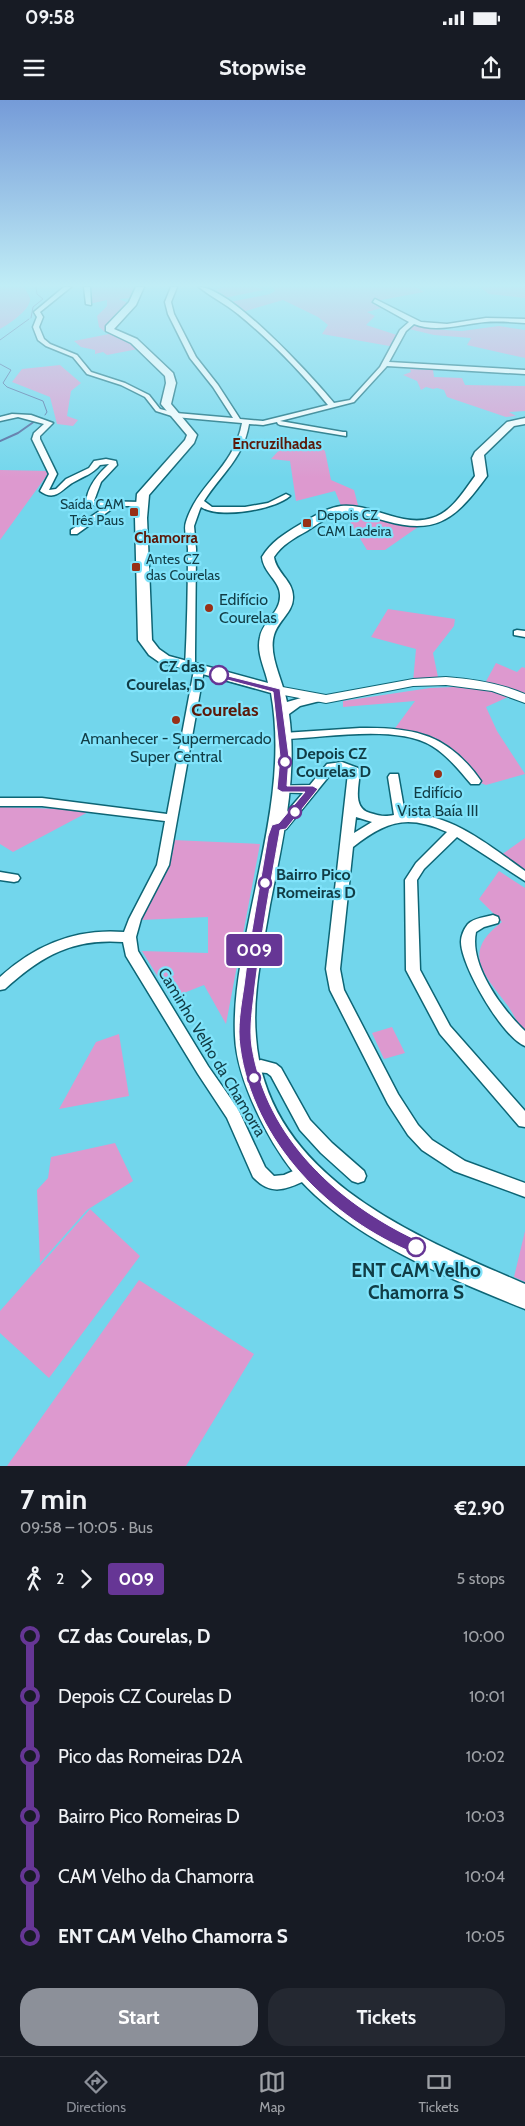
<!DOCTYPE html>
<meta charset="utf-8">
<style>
body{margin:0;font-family:Cabin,sans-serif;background:#242831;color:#f1f3f6;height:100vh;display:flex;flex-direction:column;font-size:19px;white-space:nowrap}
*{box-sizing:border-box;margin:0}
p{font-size:16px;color:#9ea1a6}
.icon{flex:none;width:28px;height:28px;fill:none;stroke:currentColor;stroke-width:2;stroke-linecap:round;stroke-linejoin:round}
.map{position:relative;height:1366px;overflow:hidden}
.drawer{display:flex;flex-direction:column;background:#171b24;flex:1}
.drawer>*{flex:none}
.badge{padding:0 10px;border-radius:4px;font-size:18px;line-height:32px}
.map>.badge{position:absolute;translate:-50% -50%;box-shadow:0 0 0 2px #fff}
.legs{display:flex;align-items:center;gap:8px;height:55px;padding:0 20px;font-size:16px}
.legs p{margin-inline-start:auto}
.overview{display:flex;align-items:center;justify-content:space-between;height:85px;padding:0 20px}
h1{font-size:28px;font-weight:700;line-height:38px}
.primary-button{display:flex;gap:10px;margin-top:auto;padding:10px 20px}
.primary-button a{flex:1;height:58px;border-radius:20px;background:#8c9099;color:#fff;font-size:20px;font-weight:700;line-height:58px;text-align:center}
.primary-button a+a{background:#242831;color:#f1f3f6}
ul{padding:0 20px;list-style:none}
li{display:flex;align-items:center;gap:18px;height:60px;font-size:19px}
li i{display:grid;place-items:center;width:8px;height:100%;margin:0 6px;background:currentColor}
li i::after{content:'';width:12px;height:12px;margin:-6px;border:4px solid;border-radius:50%;background:#171b24}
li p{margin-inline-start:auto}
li:first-child i{background:linear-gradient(#0000 50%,currentColor 0)}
li:last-child i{background:linear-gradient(currentColor 50%,#0000 0)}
.status{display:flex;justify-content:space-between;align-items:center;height:35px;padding:0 25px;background:#171b24;direction:ltr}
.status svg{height:14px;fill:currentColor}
header{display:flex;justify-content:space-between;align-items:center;height:65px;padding:0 20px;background:#171b24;font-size:22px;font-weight:700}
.menu{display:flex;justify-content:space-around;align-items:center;height:70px;border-top:1px solid #363941;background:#171b24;font-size:14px;color:#9ea1a6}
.menu a{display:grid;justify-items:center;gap:2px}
.menu .selected{color:#8c9099}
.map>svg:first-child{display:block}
.green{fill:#dd99cf}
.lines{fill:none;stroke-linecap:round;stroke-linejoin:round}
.stream-far1{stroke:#4f659b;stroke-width:1}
.stream{stroke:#4f659b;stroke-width:2}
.minor-casing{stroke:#0d6575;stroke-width:3}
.tertiary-casing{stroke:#0d6575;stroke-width:2}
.secondary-casing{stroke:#0d6575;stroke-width:3}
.minor{fill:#fff;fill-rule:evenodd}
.tertiary{fill:#fff;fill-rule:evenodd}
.secondary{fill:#fff;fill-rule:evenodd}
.line-1{fill:#663695;stroke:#fff}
.poi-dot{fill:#983017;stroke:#80e3fa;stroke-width:2}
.stop-1-dot{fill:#fff;stroke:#663695;stroke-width:2.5}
.labels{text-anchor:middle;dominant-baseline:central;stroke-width:4.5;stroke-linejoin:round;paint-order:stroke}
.far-poi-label{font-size:14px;fill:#113d46;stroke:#80e3fa;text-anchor:start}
.far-neighbourhood-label{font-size:15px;font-weight:bold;fill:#5b1909;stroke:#80e3fa}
.poi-label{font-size:16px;fill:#113d46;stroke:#80e3fa}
.stop-label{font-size:16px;font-weight:bold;fill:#113d46;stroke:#80e3fa;text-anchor:start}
.street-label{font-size:16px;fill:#113d46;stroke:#80e3fa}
.neighbourhood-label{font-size:18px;font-weight:bold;fill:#5b1909;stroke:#80e3fa}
.near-stop-label{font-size:19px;font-weight:bold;fill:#113d46;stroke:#80e3fa}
</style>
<div class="status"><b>09:58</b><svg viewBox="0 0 49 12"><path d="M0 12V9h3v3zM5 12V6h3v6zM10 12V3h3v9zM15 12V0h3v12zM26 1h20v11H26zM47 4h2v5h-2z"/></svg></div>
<header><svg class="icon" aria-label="menu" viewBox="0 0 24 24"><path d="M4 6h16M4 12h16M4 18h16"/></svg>Stopwise<svg class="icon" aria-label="share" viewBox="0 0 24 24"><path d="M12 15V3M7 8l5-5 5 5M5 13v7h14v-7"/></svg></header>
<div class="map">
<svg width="525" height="1366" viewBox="0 0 525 1366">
<rect width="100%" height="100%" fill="#72d6ec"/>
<path class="green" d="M0 187H24C25 190 29 194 30 198 32 209 8 225 0 229Z
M88 187H139L130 198 119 199 128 203 105 232 99 227 97 216 107 206V200L89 204Z
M223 187H257L264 190 219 199 215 196 224 195 216 190Z
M273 187H416L424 192 376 201 385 207 367 212 375 216 366 225 400 236 395 247 322 234 328 225 318 217 283 200 242 212 230 202 270 194 275 191Z
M480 187H525V198L489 194Z
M408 224 429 225 427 229 462 231 499 226 525 230V258L467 245 471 238 434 235 405 228Z
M109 234 131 242 138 249 107 255 103 252 95 254V250L81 247 74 241Z
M60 265 81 283 71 291 67 316 78 320 73 326 57 324 50 297 12 282 22 269Z
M410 269 433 270 434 277 462 278 465 285 525 286V311L509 312 516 316 506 317 447 297 444 290 437 288 433 289 426 287 421 290 417 281 403 275 411 272Z
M283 346 310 350 318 346 325 351 331 380 354 390 359 409 342 408 335 391 296 401 290 361 271 359Z
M0 370 50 371 0 440Z
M344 412 361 413 418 427 385 450H367Z
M388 509 455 519 454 526 433 553 439 582H413L416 549 371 537Z
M496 563 517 572 522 567 525 568V594L520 596 484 585Z
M454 587 493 591 508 597 486 607 497 631 525 674 486 685 475 681 435 643 393 631 415 601 343 607V601L430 588Z
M0 707 92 710 13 752 0 744Z
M525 738V770L501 755Z
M173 740 260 744 226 924 204 885 171 898 142 851 208 853V817L141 820Z
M499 771 525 788V932C518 924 514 915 508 906 485 875 460 853 502 822L479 799Z
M392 927 405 953 384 959 372 933Z
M119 934 129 996 59 1009 96 942Z
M115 1043 133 1081 87 1110 40 1163 37 1090 48 1078 51 1057Z
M90 1109 140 1156 49 1278 0 1233V1211Z
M525 1131V1182L514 1177Z
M139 1180 254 1254 186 1366H7Z"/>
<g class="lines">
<path class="stream-far1" d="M31 218 33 207 43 199 37 194 36 187
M0 240 29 219
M0 264 11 270 3 283 7 287 43 301 47 312 45 315
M33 322 36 320"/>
<path class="stream" d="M0 341 18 333 35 321"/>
<g class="minor-casing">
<path id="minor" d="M64 187H71L40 212 43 217 39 227 44 239 50 244 77 255 91 272 125 283 149 295 160 309 176 313 233 318 213 287 190 258 168 214 165 202 171 187H177L171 202 174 214 196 257 218 285 240 319 263 321 328 305C301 272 271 241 238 214 226 204 211 197 199 187 231 187 313 278 334 303L350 300 380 267 400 230 409 222 373 202 375 199 421 222 447 224 486 218 525 219V223C512 222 498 221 485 222 462 224 436 233 414 224L406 231 389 262 525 270V274L387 266 354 302 280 321 343 332H346V336L280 325 278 324 277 322 263 325 249 324C243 359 222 373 204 401L212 407H245L268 403 286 394 290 396C274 410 219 419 201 407L200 409 194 426 196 449 195 553V568L190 571 185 568C187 529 188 488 188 449 188 440 183 431 186 422 198 383 234 368 242 323L175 317 156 311 145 297 121 285 87 274 73 257 46 246 38 240 33 227 37 217 34 212Z
M84 187H90L91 205 86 204Z
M12 314 31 315 53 323 40 336V339L57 374 49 390 56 389 66 379 89 368 94 361 106 359 116 361 117 365 101 382 94 401 142 402 146 404 142 406H116L77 434H71V430L107 406 90 405 86 403C87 387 98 374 109 364L100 365C93 374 84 376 74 382 62 388 56 403 40 391L49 374 32 339 34 333 44 324 18 317 0 321V317Z
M517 530 525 531V537L514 535V531Z
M199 567 204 570 169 765 141 819 136 837 138 851 208 966 238 1009 265 1067 274 1076 284 1075 307 1065 313 1067 315 1072 313 1077C290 1087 273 1099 253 1077L227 1018 198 974 126 856 123 842C73 838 41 856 5 889L0 890V877C35 845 76 828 124 832L129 819 157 765 165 721 42 706H0V698H42L167 714 194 570Z
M360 628C414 627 448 634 481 681L479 684H471C459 670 447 655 432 646 397 624 324 638 283 639L278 636 283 633Z
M342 662 358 668 360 671C359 686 352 708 370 713 380 716 384 717 394 715L388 677 390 674H398L405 714C450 712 490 746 525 771V781L457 737 424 769 417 780 420 870 450 926 525 1011V1027L519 1026 440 934 406 870 405 780 416 763 447 732C407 714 386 721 353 747L340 869 344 890 398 994 418 1025 432 1040 465 1061 525 1083V1097L454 1071 422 1050 408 1035 388 1004 330 890 326 869 348 673 341 670H334L286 729 275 731 269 727 271 724 278 722 303 693 278 692 276 689 278 686 310 685 327 664ZM356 717 372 722 354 733Z
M0 772 18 775 20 778 18 781 14 782 0 780Z
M493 815 498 817 499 820 498 823 484 827 476 832C469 865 502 909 525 931V946C503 938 461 866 461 842 461 836 464 829 468 824 474 818 485 817 493 815Z
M261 960 276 964 281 968 310 1020 332 1043 364 1071 366 1076 364 1081 358 1083 352 1081 321 1053 300 1030 271 976 267 973 246 971 244 967 246 963Z"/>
</g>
<g class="tertiary-casing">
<path id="tertiary" d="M446 577C473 579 500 583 525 594V603L492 591 446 585 413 586 326 603 273 593 271 590 277 586 326 595 413 579Z"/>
</g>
<g class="secondary-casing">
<path id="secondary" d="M136 187H144L136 205 114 229 137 239 173 273 176 283 171 304 197 335 194 343 149 395 147 418 152 540 159 549 169 556 268 583C265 568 256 553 260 537 263 521 281 512 280 495 280 481 263 472 262 457 271 442 284 434 299 425 313 417 326 408 341 406 372 403 402 428 432 418 452 412 464 391 475 376L472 358 475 352 507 322 525 318V324L514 326 484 355 487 376C457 417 438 436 386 421 371 417 356 411 341 414 328 415 317 425 307 431 294 438 282 445 274 457 276 473 294 481 293 498 293 512 278 521 274 535 268 555 283 581 287 602L315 594 322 598 320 601 300 606 289 614C298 678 282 743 270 805 263 848 252 894 256 937 266 1077 415 1136 525 1184V1209C448 1178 348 1138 294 1073 278 1053 266 1032 256 1010 245 986 236 962 235 936 233 894 243 850 251 810 266 737 284 665 271 593L159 562 149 555 138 540 135 418 137 394 185 340 187 335 161 304 166 283 165 276 131 243 106 231V226L129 202Z"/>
</g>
<use href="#minor" class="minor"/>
<use href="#tertiary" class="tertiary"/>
<use href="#secondary" class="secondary"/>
</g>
<linearGradient id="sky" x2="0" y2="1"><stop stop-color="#759bd8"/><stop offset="0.49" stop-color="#c0edf6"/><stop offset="1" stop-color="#c0edf6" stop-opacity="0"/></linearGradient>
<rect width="525" height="378" fill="url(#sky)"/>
<path class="line-1" d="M216 573 280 589 289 657 287 686H313L318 689 286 729 280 730 279 736C270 786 261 836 255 886 253 906 249 927 252 947 267 1040 340 1105 421 1142L423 1147 421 1152 416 1154C330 1119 253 1042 240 947 237 927 241 906 244 886 250 836 260 786 268 736L272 725 279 723 305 692H282L277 689 280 657 273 592 216 577Z"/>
<g class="poi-dot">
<rect x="129" y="407" width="10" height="10" rx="2.5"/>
<rect x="302" y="418" width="10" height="10" rx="2.5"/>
<rect x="131" y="462" width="10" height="10" rx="2.5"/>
<circle cx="209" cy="508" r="5"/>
<circle cx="176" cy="620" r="5"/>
<circle cx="438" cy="674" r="5"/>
</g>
<g class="stop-1-dot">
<circle cx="219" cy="575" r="9"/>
<circle cx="285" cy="662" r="6"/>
<circle cx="295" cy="712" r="6"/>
<circle cx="265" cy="783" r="6"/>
<circle cx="254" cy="978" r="6"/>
<circle cx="416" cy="1147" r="9"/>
</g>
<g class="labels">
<g class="far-poi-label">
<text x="124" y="404" text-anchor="end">Saída CAM<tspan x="124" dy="16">Três Paus</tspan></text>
<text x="317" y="415">Depois CZ<tspan x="317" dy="16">CAM Ladeira</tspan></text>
<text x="146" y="459">Antes CZ<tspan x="146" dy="16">das Courelas</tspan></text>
</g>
<g class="far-neighbourhood-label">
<text x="277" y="344">Encruzilhadas</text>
<text x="166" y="438">Chamorra</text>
</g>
<g class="poi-label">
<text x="219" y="499" text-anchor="start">Edifício<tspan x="219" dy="18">Courelas</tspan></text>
<text x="176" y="638">Amanhecer - Supermercado<tspan x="176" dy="18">Super Central</tspan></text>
<text x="438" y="692">Edifício<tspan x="438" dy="18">Vista Baía III</tspan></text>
</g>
<g class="stop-label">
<text x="205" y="566" text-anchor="end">CZ das<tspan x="205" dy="18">Courelas, D</tspan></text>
<text x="296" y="653">Depois CZ<tspan x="296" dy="18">Courelas D</tspan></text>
<text x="276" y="774">Bairro Pico<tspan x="276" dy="18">Romeiras D</tspan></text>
</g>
<g class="street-label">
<text transform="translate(212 952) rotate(59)">Caminho Velho da Chamorra</text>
</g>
<g class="neighbourhood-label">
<text x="225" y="610">Courelas</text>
</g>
<g class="near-stop-label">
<text x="416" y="1170">ENT CAM Velho<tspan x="416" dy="22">Chamorra S</tspan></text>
</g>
</g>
</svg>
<b class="badge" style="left:254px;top:850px;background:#663695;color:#fff">009</b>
</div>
<section class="drawer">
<div class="overview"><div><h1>7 min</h1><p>09:58 – 10:05 · Bus</p></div><b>€2.90</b></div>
<div class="legs"><svg class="icon" aria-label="walk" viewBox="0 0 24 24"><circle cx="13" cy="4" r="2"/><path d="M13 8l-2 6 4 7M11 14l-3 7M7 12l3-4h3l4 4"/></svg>2<svg class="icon" aria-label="forward" viewBox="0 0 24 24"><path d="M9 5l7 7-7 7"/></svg><b class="badge" style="background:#663695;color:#fff">009</b><p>5 stops</p></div>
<ul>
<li><i style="color:#663695"></i><b>CZ das Courelas, D</b><p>10:00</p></li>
<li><i style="color:#663695"></i><span>Depois CZ Courelas D</span><p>10:01</p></li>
<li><i style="color:#663695"></i><span>Pico das Romeiras D2A</span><p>10:02</p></li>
<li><i style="color:#663695"></i><span>Bairro Pico Romeiras D</span><p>10:03</p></li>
<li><i style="color:#663695"></i><span>CAM Velho da Chamorra</span><p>10:04</p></li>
<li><i style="color:#663695"></i><b>ENT CAM Velho Chamorra S</b><p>10:05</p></li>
</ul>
<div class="primary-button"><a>Start</a><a>Tickets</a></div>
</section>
<nav class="menu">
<a class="selected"><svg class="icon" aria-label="directions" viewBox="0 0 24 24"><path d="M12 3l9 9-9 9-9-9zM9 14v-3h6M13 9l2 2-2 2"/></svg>Directions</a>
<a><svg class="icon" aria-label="map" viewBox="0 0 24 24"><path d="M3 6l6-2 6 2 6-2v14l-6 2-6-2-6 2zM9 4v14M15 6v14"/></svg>Map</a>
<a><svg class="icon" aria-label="tickets" viewBox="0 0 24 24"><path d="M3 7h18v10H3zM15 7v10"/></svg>Tickets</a>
</nav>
